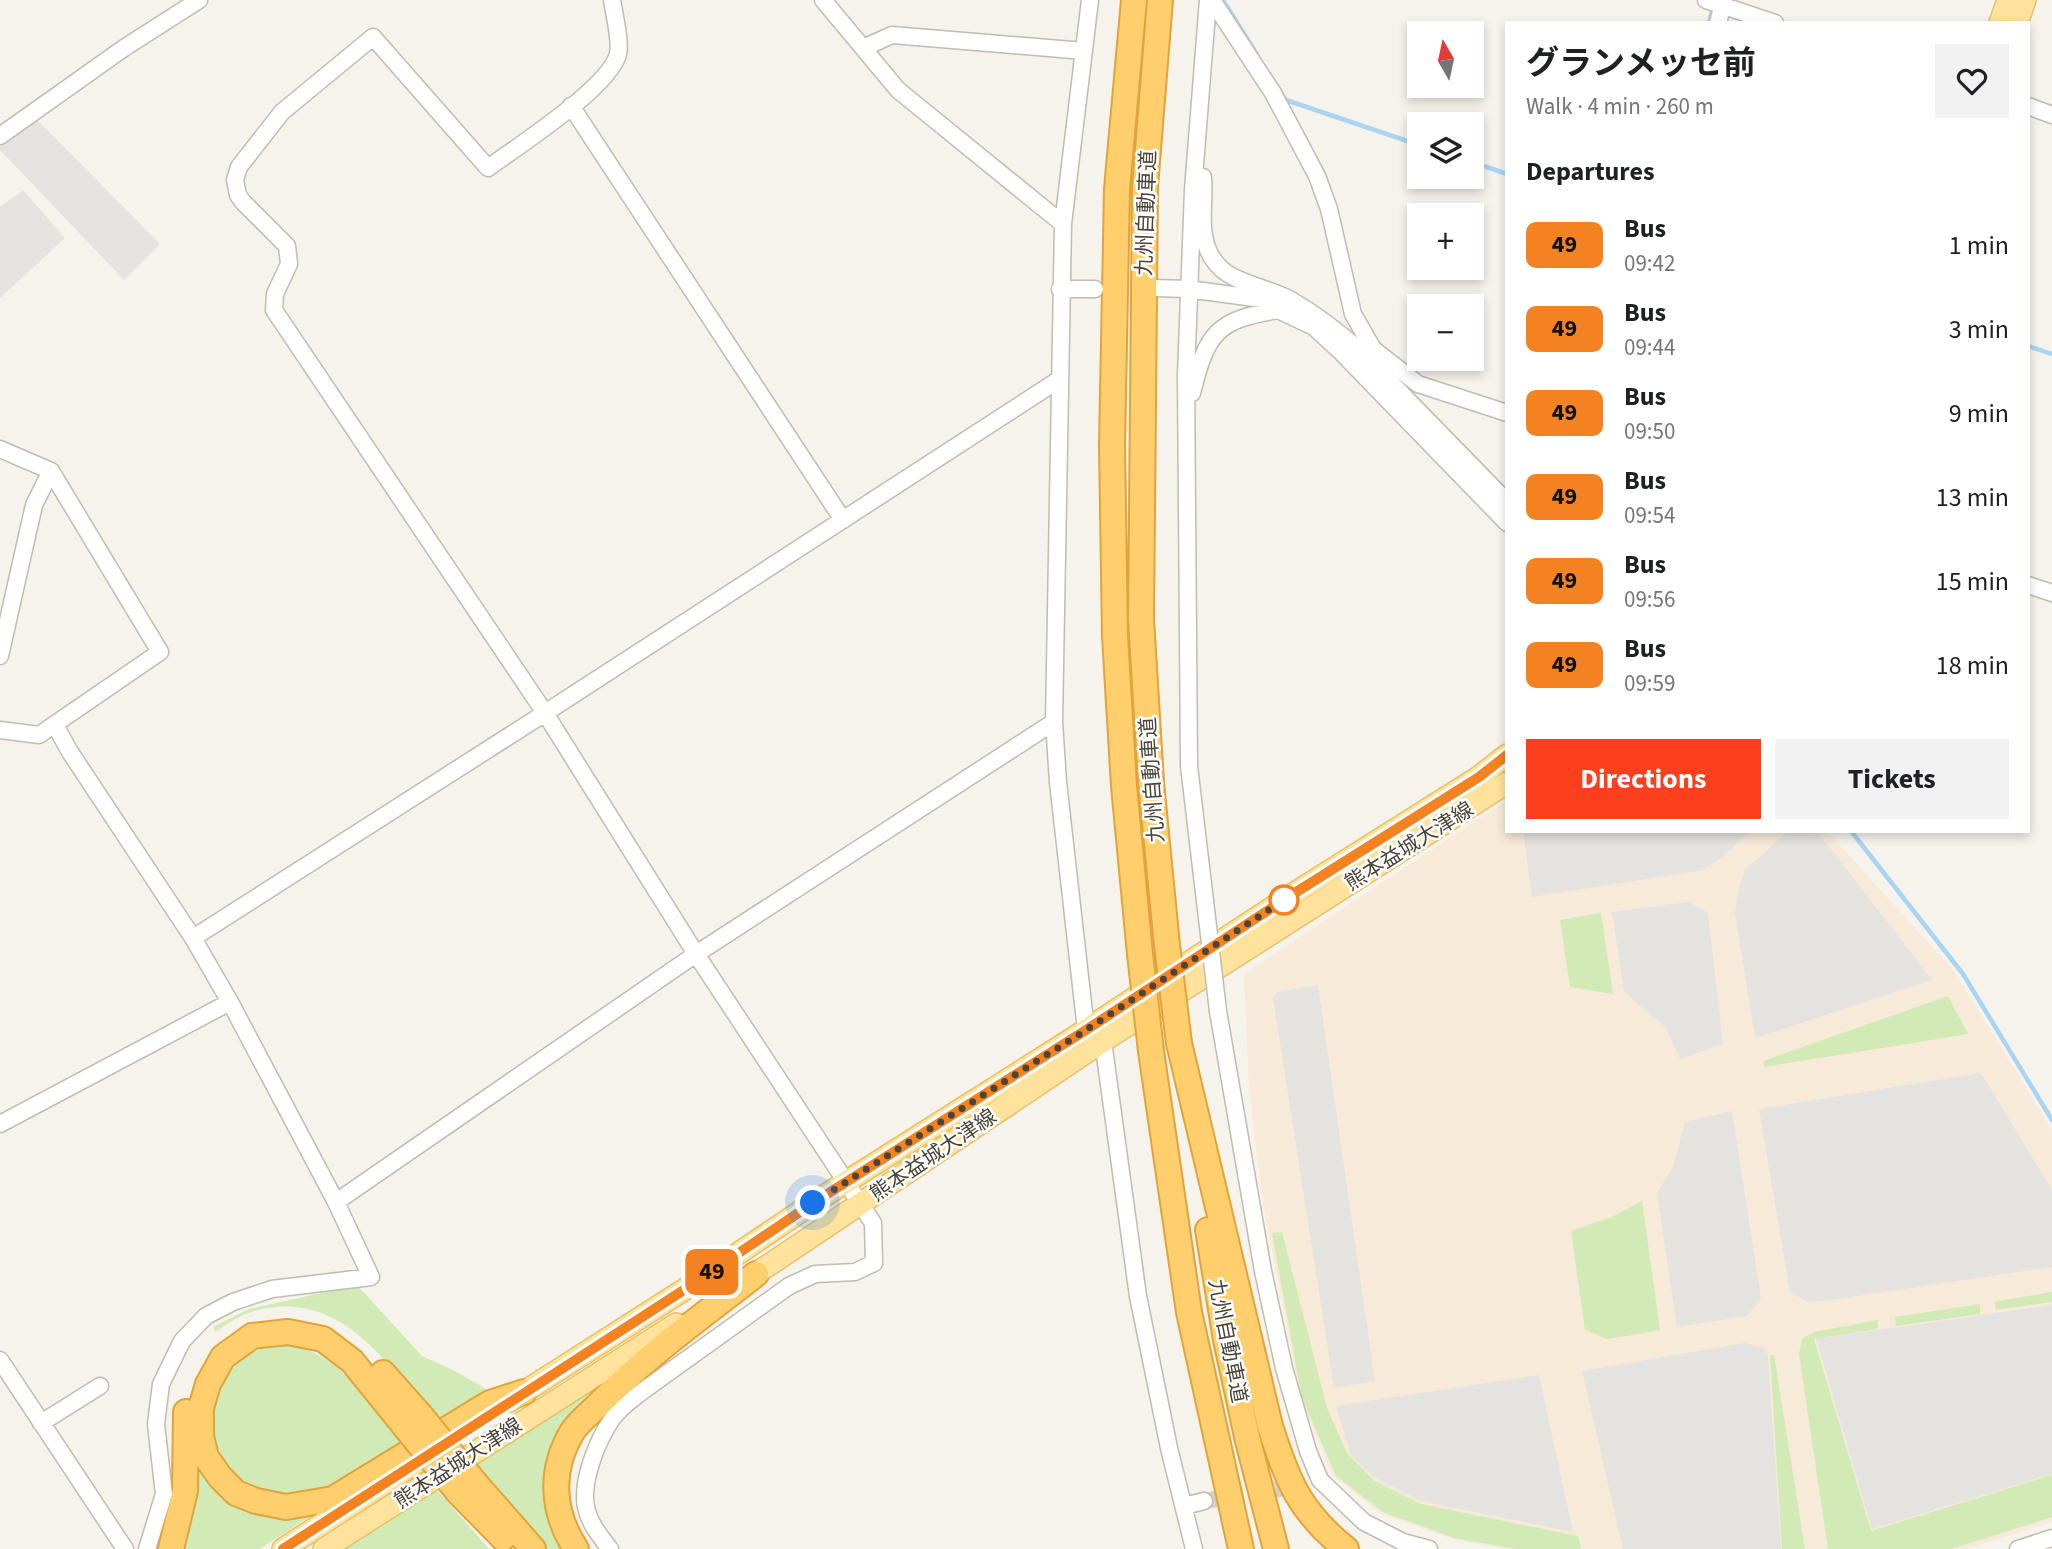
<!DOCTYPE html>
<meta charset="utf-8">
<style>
body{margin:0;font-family:"Source Sans 3","Noto Sans JP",sans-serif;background:#f2f2f2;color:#202124;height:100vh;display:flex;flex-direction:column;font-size:26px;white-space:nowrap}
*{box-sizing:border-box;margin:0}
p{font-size:23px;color:#757577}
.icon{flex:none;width:38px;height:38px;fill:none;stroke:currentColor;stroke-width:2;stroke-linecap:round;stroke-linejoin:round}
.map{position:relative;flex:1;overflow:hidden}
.details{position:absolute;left:1505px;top:21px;width:525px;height:812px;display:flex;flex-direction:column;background:#fff;border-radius:0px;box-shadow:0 4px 10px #0003}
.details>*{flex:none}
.badge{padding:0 14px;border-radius:10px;font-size:24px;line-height:46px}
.needle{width:46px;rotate:351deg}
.tools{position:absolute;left:1407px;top:21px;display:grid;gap:14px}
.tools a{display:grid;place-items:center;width:77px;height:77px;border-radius:0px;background:#fff;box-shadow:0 4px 10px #0003;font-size:35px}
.you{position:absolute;width:35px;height:35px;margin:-18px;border:5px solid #fff;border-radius:50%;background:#1a73e8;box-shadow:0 0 0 10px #1a73e833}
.map>.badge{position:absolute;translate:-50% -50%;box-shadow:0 0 0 4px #fff}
h2{padding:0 21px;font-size:26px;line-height:63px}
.round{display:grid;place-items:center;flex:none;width:74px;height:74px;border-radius:0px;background:#f2f2f2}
.headline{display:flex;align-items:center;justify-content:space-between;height:119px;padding:0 21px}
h1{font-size:33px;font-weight:700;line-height:52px}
.cta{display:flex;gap:14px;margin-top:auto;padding:14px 21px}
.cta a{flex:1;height:80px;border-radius:0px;background:#fc3f1d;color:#fff;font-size:28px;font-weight:700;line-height:80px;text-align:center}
.cta a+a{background:#f2f2f2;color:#202124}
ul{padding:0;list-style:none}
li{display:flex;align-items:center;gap:21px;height:84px;padding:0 21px}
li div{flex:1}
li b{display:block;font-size:26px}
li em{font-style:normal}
li .badge{min-width:77px;font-weight:700;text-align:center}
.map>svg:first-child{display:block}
.commercial{fill:#f7ead8}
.green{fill:#d2eab5}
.parking{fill:#e5e3e0}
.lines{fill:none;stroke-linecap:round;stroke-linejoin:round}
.stream{stroke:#a9d4f2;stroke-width:4.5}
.minor-tunnel{stroke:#d4d0c8;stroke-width:16;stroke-dasharray:16 8;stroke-linecap:butt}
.minor-casing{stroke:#c2bbae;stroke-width:19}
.major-casing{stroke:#e6c16a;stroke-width:24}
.highway-casing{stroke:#e0a43c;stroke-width:28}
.minor{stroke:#fff;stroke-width:16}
.major{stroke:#ffe39c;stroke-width:21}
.highway{stroke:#ffcf6e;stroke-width:24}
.minor-bridge-casing{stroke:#c2bbae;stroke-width:19;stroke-linecap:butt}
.highway-bridge-casing{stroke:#e0a43c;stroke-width:28;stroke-linecap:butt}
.minor-bridge{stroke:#fff;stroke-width:16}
.highway-bridge{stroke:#ffcf6e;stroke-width:24}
.line-casing{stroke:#fff;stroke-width:16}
.line{stroke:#f58220;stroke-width:10}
.walk{stroke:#4b4439;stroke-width:7;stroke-dasharray:0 12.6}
.stop-dot{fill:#fff;stroke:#f58220;stroke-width:3.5}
.labels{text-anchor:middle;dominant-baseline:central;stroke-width:5;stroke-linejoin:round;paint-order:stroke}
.street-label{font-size:21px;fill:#4b4439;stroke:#fff}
</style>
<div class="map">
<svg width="2052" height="1549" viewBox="0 0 2052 1549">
<rect width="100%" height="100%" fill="#f6f3ec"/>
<path class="commercial" d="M1507 800V831H1827L1954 971 2052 1130V1522L1967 1549H1505L1453 1539 1381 1514 1332 1475 1301 1399 1263 1204 1249 1090 1244 974Z"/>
<path class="green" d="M1601 913 1613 994 1570 987 1560 920Z
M1948 996 1968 1034 1764 1067 1763 1061Z
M1642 1201 1660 1330 1607 1339 1585 1330 1571 1231 1612 1217Z
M1282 1232 1327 1408 1347 1453 1373 1480 1421 1504 1578 1536 1581 1549H1516L1454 1538 1383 1512 1336 1476 1302 1398 1272 1233Z
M357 1285 422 1356 453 1370 486 1389 434 1423C389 1362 336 1283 248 1313 236 1317 226 1325 215 1332L213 1327 249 1309Z
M2052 1292V1302L1996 1310 1994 1302Z
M1980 1304V1314L1896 1326 1895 1317Z
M1878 1320V1329L1814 1339 1871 1531 2052 1475V1517L1951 1549H1828L1799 1354 1802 1339 1814 1332Z
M294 1345C345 1360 371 1403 403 1442 371 1462 337 1490 299 1494 215 1504 177 1393 253 1352 265 1346 281 1345 294 1345Z
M1770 1355H1774L1805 1549H1782Z
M623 1367 566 1432 564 1549H540L463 1465Z
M190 1428 241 1505 262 1515 289 1517 306 1513 309 1517 260 1549H178Z
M433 1485 489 1549H334Z"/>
<path class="parking" d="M37 120 160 244 124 280 0 150V145Z
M23 190 65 238 0 298V207Z
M1523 831H1750L1726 854 1704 870 1532 897Z
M1788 831H1817L1932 980 1755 1038 1735 913 1739 889 1745 870Z
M1690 902 1708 913 1723 1044 1680 1059 1665 1027 1624 992 1612 912Z
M1318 985 1375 1381 1334 1388 1273 998 1278 992Z
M1981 1073 2052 1190V1267L1810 1303 1790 1292 1759 1109Z
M1732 1111 1761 1298 1747 1316 1677 1327 1657 1193 1673 1167 1685 1122Z
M2052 1305V1474L1872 1529 1816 1339Z
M1745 1343 1765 1348 1768 1356 1781 1549H1623L1582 1371Z
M1539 1375 1573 1532 1421 1501 1375 1478 1351 1455 1336 1406Z"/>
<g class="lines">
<path class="stream" d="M1223 0 1256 53
M1709 23 1712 11
M1283 96 1286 100 1419 145
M1472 162 1507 174
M2028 346 2052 354
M1851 831 1963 974 2052 1120"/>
<path class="minor-tunnel" d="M1204 1501 1299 1486"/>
<g class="minor-casing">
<path id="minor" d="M823 0 898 90 1063 224
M1212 0 1273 93 1317 176 1329 209 1353 314 1373 349 1418 384 1507 413
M1706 0 1775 23
M1718 23 1724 0
M863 48 892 35 1084 51
M571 106 843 520
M2028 106 2052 115
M0 136 124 48 199 0
M1203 177C1205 199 1199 226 1207 247 1220 285 1261 283 1291 300 1315 314 1336 330 1357 348L1507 502
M1153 288 1188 289 1277 301
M1060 289H1095
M1268 300 1278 310 1314 327 1340 351 1507 523
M1192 393C1207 333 1216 320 1278 310
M0 449 51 471 160 652 39 735 0 730
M2028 585 2052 593
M0 656 34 505 51 471
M55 725 70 752 193 938 230 1002 336 1202 371 1277 272 1289 233 1302 206 1316 182 1341 161 1384 156 1424 164 1494 147 1549
M1205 901 1189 766 1186 375 1193 190 1208 0
M193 938 545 713 1060 379
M1218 1011 1263 1271 1284 1368 1308 1451 1320 1480 1364 1522 1403 1542 1429 1549
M1086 1030 1058 782 1054 722 1063 224 1090 0
M1103 1041 1138 1296 1169 1448 1194 1549
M0 1124 230 1002
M336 1202 696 954 1054 722
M0 1360 125 1549
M41 1423 100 1386
M1184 1506 1204 1501
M610 1549C600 1536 589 1523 586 1507 581 1481 597 1441 612 1419 620 1407 633 1399 644 1390L789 1286 815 1274 855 1272 874 1263 873 1223 696 954 545 713 274 310 275 294 289 264 287 246 243 202 238 195 235 180 239 167 282 112 373 37 488 168C518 146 610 87 618 54 621 42 614 13 612 0
M2018 1549 2052 1538"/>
</g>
<g class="major-casing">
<path id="major" d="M2000 23 2008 0
M2017 23 2025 0
M742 1283 1103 1041 1507 783
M510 1401 690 1286 813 1203 1086 1030 1290 896 1479 777 1507 755
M283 1549 439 1448
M324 1549 676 1324"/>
</g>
<g class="highway-casing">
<path id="highway" d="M1134 0 1117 189 1112 445 1115 636 1124 786 1140 954
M1160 0 1145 187 1141 619 1151 782 1167 945
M1179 1043 1270 1426C1288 1482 1299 1511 1346 1549
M1151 1051 1189 1312 1241 1549
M1208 1230 1226 1340 1248 1441 1276 1549
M383 1373 422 1417
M406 1428 352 1361 323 1339 288 1332 252 1336 223 1357 208 1384 201 1408V1436L206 1457 220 1477 236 1493 256 1501 286 1507 333 1499 490 1403 524 1392
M476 1484 533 1549
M458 1492 503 1538
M171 1549 185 1491 186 1412
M576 1549C552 1512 549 1471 572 1432 579 1421 593 1411 602 1401 649 1354 704 1315 756 1274"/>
</g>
<use href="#minor" class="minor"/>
<use href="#major" class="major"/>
<use href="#highway" class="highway"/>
<g class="minor-bridge-casing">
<path id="minor-bridge" d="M1205 901 1218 1011"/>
</g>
<g class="highway-bridge-casing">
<path id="highway-bridge" d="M1167 945 1179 1043
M1140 954 1151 1051
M422 1417 476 1484
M406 1428 458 1492"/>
</g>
<use href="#minor-bridge" class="minor-bridge"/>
<use href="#highway-bridge" class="highway-bridge"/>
</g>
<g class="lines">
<g class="line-casing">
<path id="line" d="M283 1549 690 1286 813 1203 1086 1030 1290 896 1479 777 1507 755"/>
</g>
<use href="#line" class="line"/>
<path class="walk" d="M813 1203 1086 1030 1290 896 1284 900"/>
</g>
<circle class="stop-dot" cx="1284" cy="900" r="14"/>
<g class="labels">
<g class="street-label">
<text transform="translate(1146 213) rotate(-88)">九州自動車道</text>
<text transform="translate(1152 780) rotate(-94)">九州自動車道</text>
<text transform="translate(1409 846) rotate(-32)">熊本益城大津線</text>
<text transform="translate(933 1155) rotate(-34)">熊本益城大津線</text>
<text transform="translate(1228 1341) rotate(79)">九州自動車道</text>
<text transform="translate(458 1463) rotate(-33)">熊本益城大津線</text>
</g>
</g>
</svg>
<div class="tools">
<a><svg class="needle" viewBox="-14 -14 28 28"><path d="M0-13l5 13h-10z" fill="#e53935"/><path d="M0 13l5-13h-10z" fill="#757577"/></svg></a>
<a><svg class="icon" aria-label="layers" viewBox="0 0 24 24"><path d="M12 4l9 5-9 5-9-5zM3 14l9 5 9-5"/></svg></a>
<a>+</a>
<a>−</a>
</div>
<div class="you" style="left:813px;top:1203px"></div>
<b class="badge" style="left:712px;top:1272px;background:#f58220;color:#111">49</b>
<section class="details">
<div class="headline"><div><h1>グランメッセ前</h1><p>Walk · 4 min · 260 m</p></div><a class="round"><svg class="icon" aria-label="heart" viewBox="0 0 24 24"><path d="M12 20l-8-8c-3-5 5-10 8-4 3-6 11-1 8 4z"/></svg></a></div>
<h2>Departures</h2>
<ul>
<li><span class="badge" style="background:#f58220;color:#111">49</span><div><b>Bus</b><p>09:42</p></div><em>1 min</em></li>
<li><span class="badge" style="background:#f58220;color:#111">49</span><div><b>Bus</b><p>09:44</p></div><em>3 min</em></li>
<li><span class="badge" style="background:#f58220;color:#111">49</span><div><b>Bus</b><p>09:50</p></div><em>9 min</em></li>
<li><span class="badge" style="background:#f58220;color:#111">49</span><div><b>Bus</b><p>09:54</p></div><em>13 min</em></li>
<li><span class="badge" style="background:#f58220;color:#111">49</span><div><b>Bus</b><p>09:56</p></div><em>15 min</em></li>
<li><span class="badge" style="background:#f58220;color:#111">49</span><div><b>Bus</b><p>09:59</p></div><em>18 min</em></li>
</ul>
<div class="cta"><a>Directions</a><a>Tickets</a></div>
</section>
</div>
